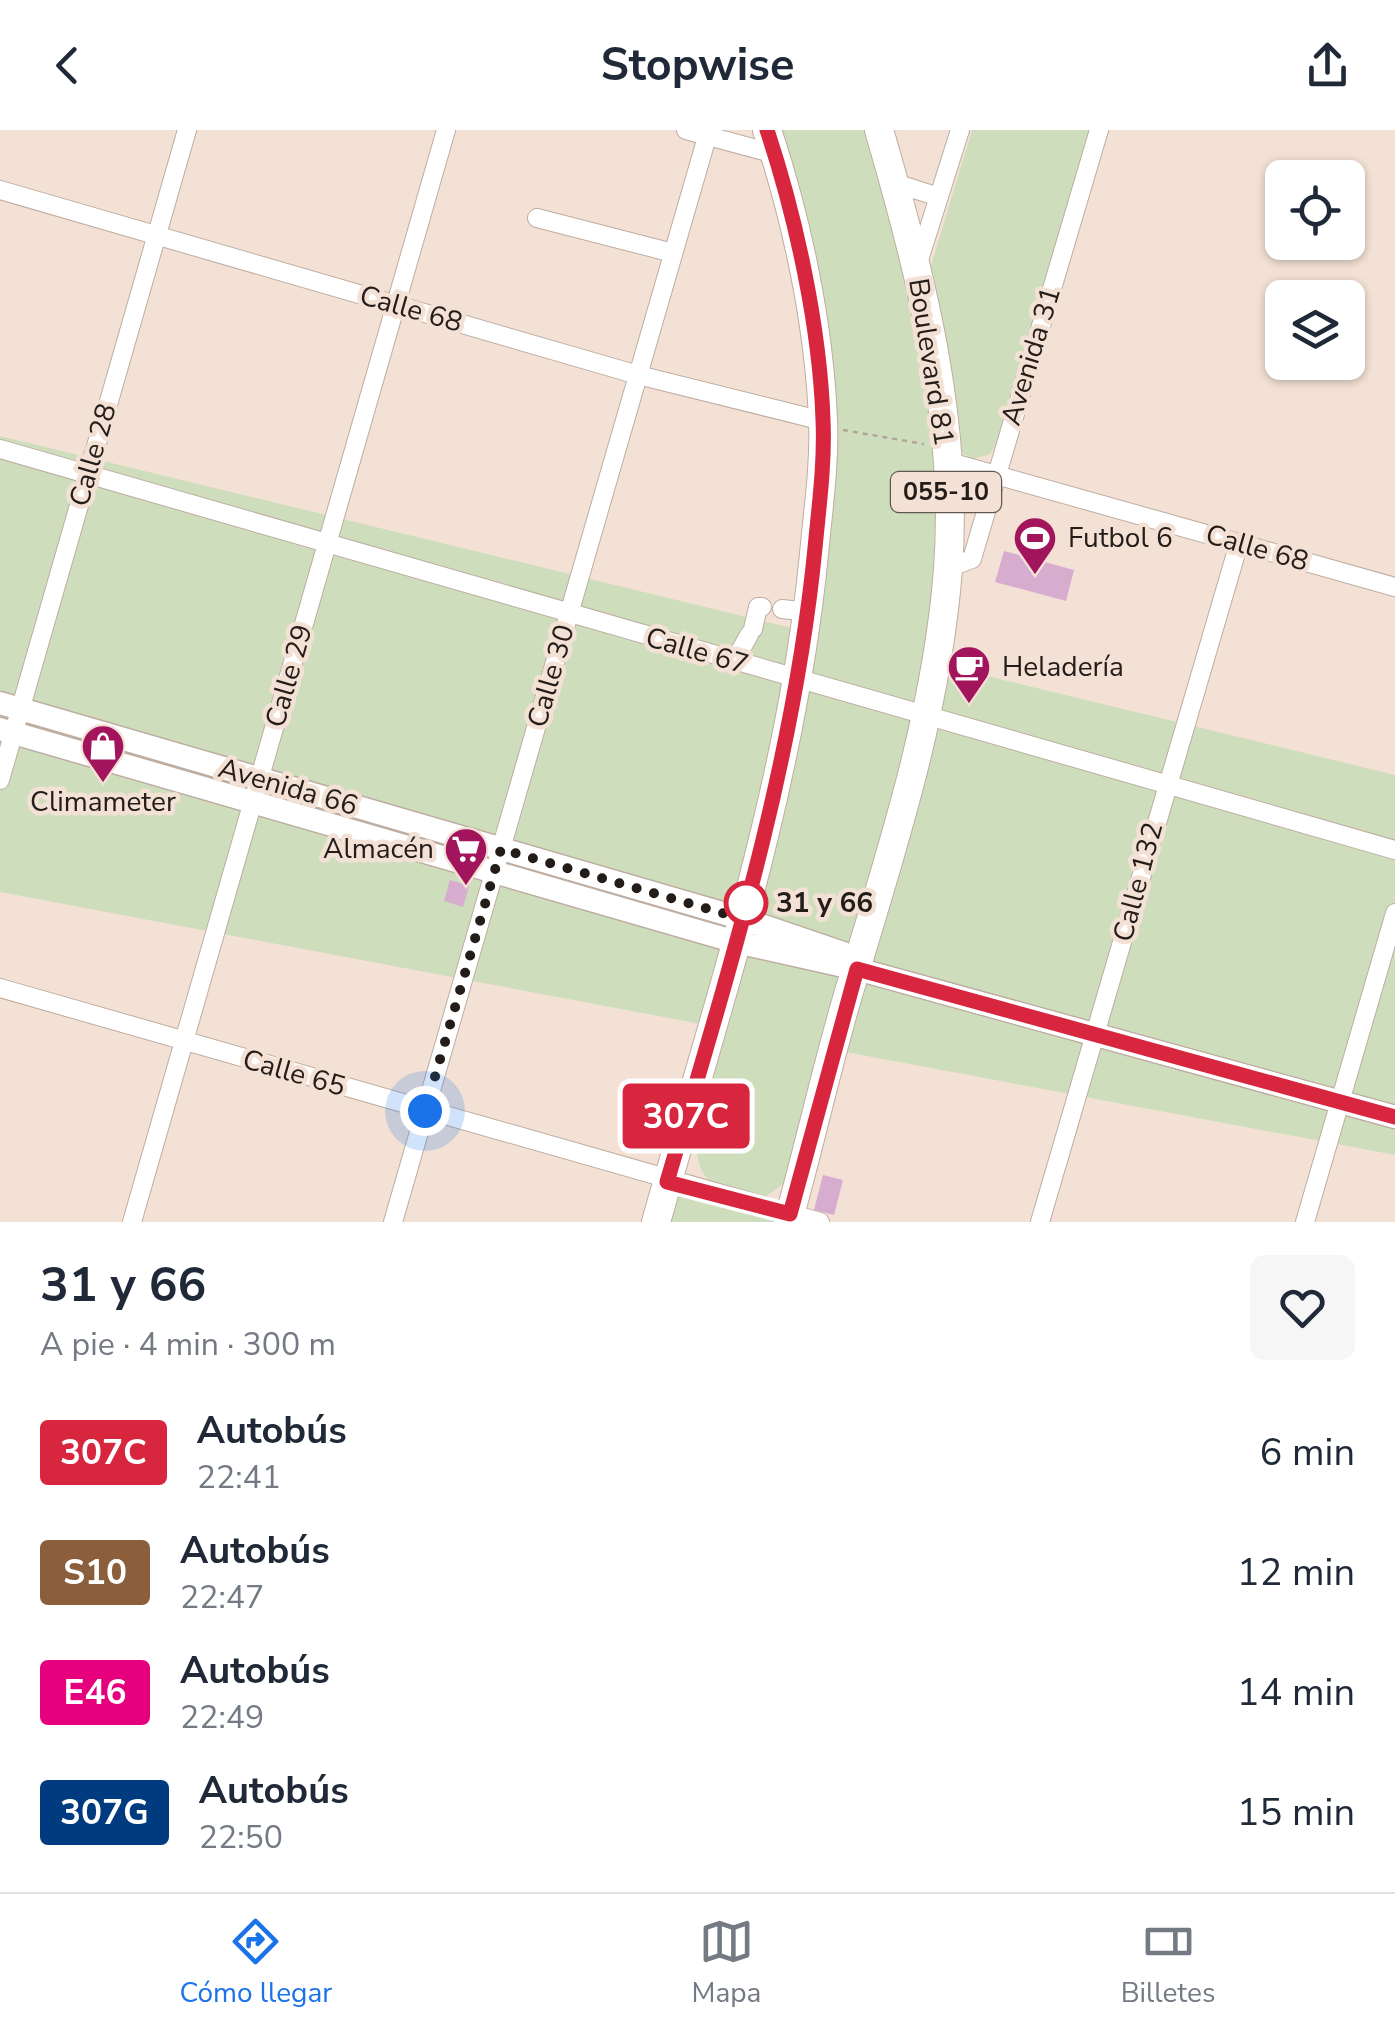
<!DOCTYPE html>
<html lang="es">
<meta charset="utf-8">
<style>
body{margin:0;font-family:"Nunito Sans",sans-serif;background:#f6f6f7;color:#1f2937;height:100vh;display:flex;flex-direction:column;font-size:38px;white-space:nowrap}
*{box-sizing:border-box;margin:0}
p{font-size:32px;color:#747a83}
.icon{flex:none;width:55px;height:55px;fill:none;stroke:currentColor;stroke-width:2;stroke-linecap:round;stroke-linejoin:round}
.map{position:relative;height:1092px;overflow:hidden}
.panel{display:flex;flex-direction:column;background:#fff;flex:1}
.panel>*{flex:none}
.badge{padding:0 20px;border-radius:8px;font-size:35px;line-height:65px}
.fabs{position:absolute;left:1265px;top:30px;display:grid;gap:20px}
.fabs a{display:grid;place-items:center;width:100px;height:100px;border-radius:15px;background:#fff;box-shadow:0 2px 8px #0004;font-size:50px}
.you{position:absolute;width:50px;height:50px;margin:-25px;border:8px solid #fff;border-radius:50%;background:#1a73e8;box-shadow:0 0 0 15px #1a73e833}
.map>.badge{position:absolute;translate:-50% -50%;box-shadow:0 0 0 5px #fff}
.round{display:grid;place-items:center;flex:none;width:105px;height:105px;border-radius:15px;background:#f6f6f7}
.headline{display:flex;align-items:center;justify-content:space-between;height:170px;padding:0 40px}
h1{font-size:48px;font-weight:700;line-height:75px}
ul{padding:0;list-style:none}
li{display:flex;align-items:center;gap:30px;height:120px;padding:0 40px}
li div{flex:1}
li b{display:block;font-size:38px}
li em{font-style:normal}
li .badge{min-width:110px;font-weight:700;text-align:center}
header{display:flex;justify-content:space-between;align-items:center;height:130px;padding:0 40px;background:#fff;font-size:45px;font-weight:700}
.dock{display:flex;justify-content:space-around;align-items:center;height:140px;border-top:2px solid #e0e1e3;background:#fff;font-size:28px;color:#747a83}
.dock a{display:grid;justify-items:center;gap:5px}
.dock .current{color:#1a73e8}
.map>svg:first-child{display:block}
.green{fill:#cedebd}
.building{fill:#d6accf}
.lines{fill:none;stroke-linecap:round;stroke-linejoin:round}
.minor-casing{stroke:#beada1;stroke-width:20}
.major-casing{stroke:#beada1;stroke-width:25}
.highway-casing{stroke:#beada1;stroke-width:30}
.path{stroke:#b4a59c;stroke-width:2.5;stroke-dasharray:5 5;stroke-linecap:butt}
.minor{stroke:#fff;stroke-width:18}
.major{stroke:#fff;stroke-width:22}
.highway{stroke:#fff;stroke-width:28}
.line-casing{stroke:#fff;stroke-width:22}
.line{stroke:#d7263d;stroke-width:15}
.walk{stroke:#231c18;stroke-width:10;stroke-dasharray:0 18}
.stop-dot{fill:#fff;stroke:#d7263d;stroke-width:5}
.labels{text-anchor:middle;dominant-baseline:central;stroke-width:9;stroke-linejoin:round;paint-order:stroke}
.shield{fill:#f3e1d5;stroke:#615751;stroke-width:2.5}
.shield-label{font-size:25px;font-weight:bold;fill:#231c18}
.street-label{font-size:28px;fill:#231c18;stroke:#f3e1d5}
.poi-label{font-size:28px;fill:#231c18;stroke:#f3e1d5;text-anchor:start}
.stop-label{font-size:28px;font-weight:bold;fill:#231c18;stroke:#f3e1d5;text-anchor:start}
</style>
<header><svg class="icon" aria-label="back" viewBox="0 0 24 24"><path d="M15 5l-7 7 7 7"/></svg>Stopwise<svg class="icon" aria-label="share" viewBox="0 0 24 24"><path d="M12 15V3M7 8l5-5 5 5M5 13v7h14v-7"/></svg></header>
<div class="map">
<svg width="1395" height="1092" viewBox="0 0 1395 1092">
<rect width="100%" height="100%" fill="#f3e1d5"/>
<path class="green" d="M776 0H866C898 105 928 212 934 323 938 392 932 462 926 531L1395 645V1025L824 918 786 1052 764 1068C750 1064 731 1063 717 1056 672 1033 713 935 722 898L0 762V306L813 503 832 310Z
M972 0H1089L1000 309 990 324 973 329 957 320 929 142Z
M679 1061 772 1090 773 1092H667Z"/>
<path class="building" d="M1004 421 1074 440 1066 471 995 452Z
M450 750 469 756 463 777 444 771Z
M823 1045 843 1050 834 1085 814 1080Z"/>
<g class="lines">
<g class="minor-casing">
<path id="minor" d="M686 0 775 24
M895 53 939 67
M0 60 638 245 823 291
M537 88 673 123
M918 133 960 0
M0 319 1395 720
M946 331 1395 457
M948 438 972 429 1099 0
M782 479 809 482
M753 499 758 477H762
M734 532 749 505
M0 650 187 0
M0 858 820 1092
M132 1092 446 0
M393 1092 709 0
M1040 1092 1239 413
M1305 1092 1395 783"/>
</g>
<g class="major-casing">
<path id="major" d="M0 573 743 789 843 823 857 839
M0 599 736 812 857 839 1395 987"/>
</g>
<g class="highway-casing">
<path id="highway" d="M656 1092C718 873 792 652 814 424 818 380 825 334 823 289 819 194 797 90 767 0
M788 1092C809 1017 826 940 848 865 890 726 937 584 948 439 959 291 920 140 879 0"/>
</g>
<path class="path" d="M843 300 924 314"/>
<use href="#minor" class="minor"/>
<use href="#major" class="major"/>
<use href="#highway" class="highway"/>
</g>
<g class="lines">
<g class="line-casing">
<path id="line" d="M767 0C796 87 820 198 823 290 825 332 819 376 815 418 794 634 728 844 667 1052L790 1084 857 839 1395 987"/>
</g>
<use href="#line" class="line"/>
<path class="walk" d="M425 981 501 719 743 789 746 773"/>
</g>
<defs>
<g id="stadium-pin" transform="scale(2.25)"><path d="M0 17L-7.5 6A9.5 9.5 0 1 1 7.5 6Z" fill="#a2145b" stroke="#f3e1d5"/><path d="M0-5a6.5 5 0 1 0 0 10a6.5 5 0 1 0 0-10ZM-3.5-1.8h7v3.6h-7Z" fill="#fff"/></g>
<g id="cafe-pin" transform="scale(2.25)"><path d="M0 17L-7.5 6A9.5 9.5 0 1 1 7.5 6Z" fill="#a2145b" stroke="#f3e1d5"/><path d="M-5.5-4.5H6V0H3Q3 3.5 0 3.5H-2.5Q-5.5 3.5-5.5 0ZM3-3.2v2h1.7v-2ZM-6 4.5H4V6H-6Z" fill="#fff"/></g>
<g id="shop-pin" transform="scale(2.25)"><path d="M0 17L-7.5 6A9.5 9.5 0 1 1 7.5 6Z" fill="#a2145b" stroke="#f3e1d5"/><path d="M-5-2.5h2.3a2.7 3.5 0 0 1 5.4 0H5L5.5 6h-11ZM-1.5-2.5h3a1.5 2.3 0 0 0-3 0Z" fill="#fff"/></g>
<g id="supermarket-pin" transform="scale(2.25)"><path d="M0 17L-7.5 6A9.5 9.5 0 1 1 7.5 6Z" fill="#a2145b" stroke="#f3e1d5"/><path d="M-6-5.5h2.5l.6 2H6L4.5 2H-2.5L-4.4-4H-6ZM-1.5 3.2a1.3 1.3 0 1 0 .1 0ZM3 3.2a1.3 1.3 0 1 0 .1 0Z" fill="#fff"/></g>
</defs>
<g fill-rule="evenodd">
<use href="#stadium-pin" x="1035" y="408"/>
<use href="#cafe-pin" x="969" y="537"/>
<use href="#shop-pin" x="103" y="616"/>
<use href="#supermarket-pin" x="466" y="719"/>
</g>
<circle class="stop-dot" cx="746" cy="773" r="20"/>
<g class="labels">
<rect class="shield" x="891" y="342" width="110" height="40" rx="8"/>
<g class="shield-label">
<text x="946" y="362">055-10</text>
</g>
<g class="street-label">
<text transform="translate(411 179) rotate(16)">Calle 68</text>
<text transform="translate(1031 226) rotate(-73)">Avenida 31</text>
<text transform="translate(931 232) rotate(81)">Boulevard 81</text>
<text transform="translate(93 325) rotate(-74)">Calle 28</text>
<text transform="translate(1257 418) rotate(16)">Calle 68</text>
<text transform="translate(697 521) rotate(16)">Calle 67</text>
<text transform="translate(289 546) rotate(-74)">Calle 29</text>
<text transform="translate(551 546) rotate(-74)">Calle 30</text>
<text transform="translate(288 657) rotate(16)">Avenida 66</text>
<text transform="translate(1138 752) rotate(-75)">Calle 132</text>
<text transform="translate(294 943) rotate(16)">Calle 65</text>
</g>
<g class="poi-label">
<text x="1068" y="408">Futbol 6</text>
<text x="1002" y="537">Heladería</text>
<text x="103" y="672" text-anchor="middle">Climameter</text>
<text x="434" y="719" text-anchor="end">Almacén</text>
</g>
<g class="stop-label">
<text x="776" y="773">31 y 66</text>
</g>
</g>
</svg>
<div class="fabs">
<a><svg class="icon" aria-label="locate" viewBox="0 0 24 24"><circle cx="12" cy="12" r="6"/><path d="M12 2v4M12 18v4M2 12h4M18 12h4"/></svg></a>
<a><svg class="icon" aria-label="layers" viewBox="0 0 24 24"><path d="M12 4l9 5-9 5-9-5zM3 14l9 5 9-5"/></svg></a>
</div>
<div class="you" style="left:425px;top:981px"></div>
<b class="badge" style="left:686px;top:986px;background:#d7263d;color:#fff">307C</b>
</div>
<section class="panel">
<div class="headline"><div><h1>31 y 66</h1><p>A pie · 4 min · 300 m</p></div><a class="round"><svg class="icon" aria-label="heart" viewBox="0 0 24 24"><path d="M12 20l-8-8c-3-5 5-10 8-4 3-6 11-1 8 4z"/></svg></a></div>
<ul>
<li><span class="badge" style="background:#d7263d;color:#fff">307C</span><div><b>Autobús</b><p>22:41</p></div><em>6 min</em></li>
<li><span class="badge" style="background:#8b5e3c;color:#fff">S10</span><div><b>Autobús</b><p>22:47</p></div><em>12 min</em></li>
<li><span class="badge" style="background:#e6007e;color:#fff">E46</span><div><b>Autobús</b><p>22:49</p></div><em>14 min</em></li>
<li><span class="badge" style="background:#003b80;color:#fff">307G</span><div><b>Autobús</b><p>22:50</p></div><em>15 min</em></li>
</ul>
</section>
<nav class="dock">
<a class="current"><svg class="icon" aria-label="directions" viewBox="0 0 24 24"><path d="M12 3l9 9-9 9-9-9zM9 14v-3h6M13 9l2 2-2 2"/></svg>Cómo llegar</a>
<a><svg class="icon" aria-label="map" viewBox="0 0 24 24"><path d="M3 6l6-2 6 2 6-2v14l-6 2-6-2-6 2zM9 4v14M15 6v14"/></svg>Mapa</a>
<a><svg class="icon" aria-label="tickets" viewBox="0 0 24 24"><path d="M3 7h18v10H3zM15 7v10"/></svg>Billetes</a>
</nav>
